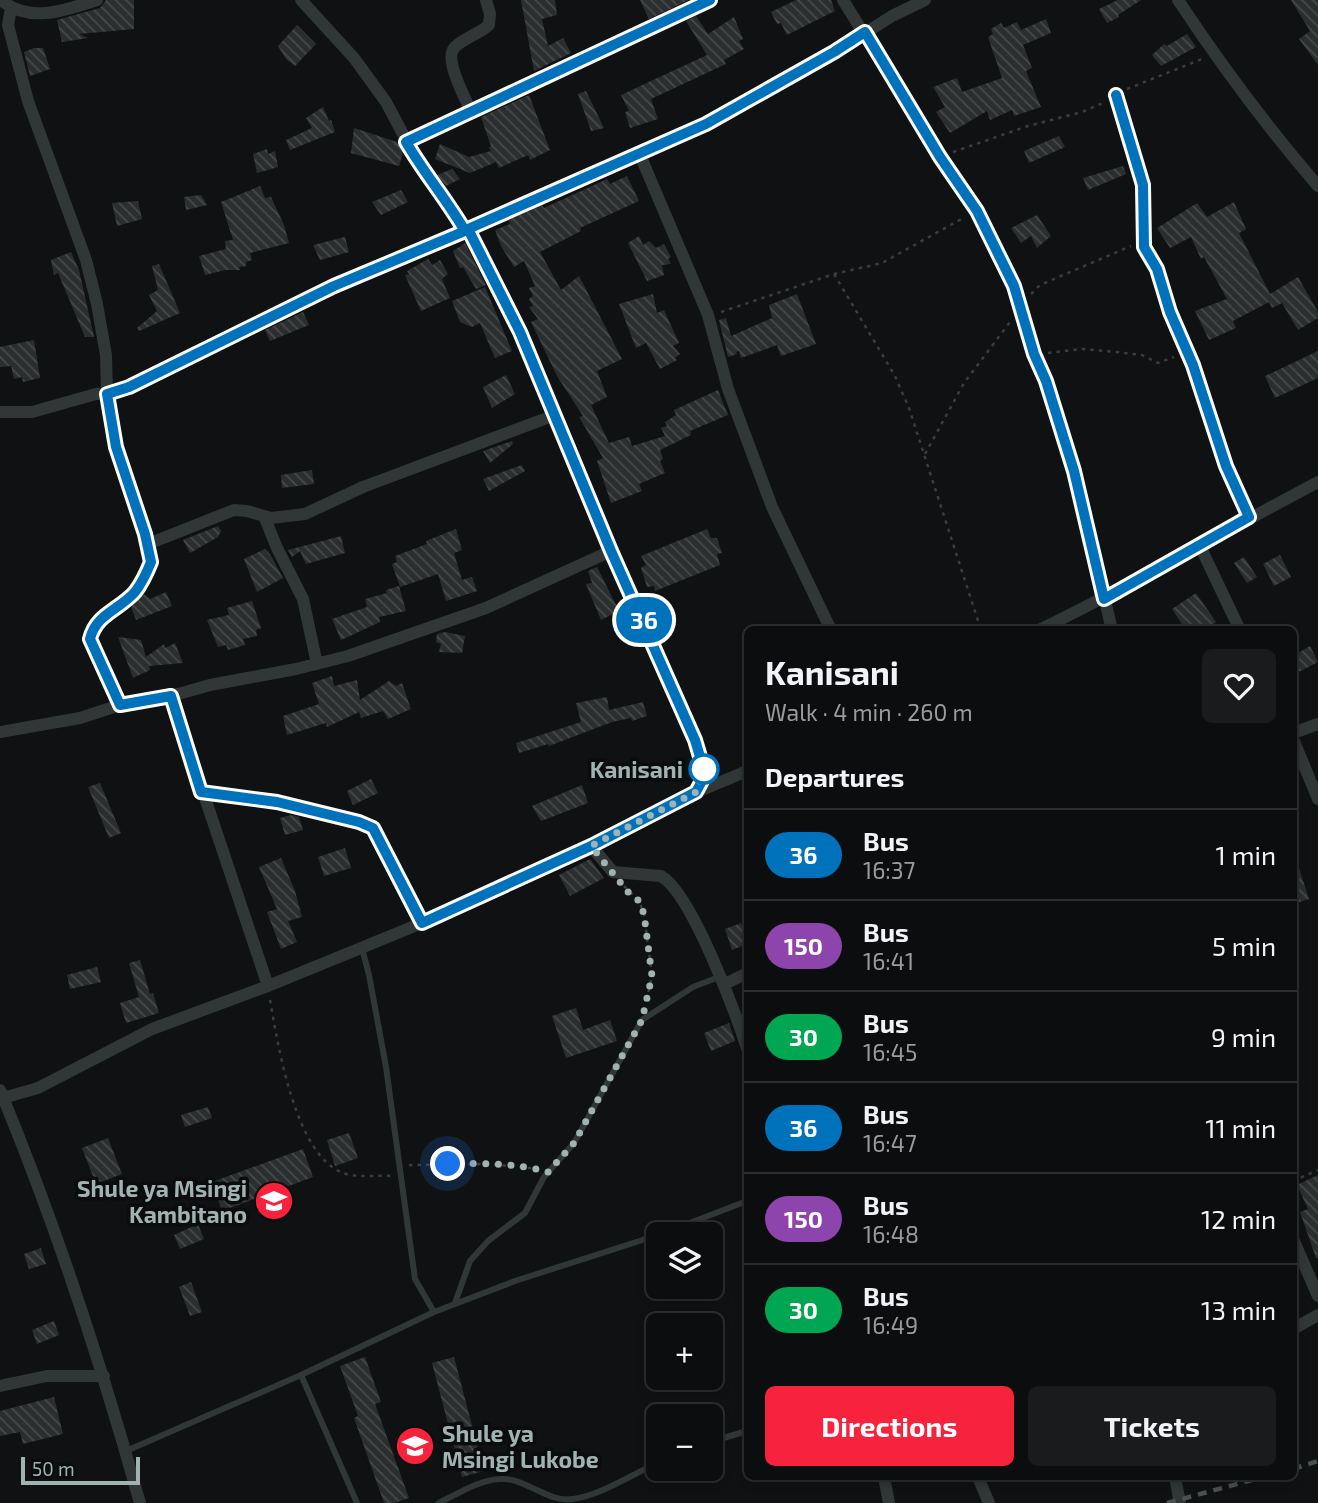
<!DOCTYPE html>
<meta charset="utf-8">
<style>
body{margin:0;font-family:"Exo 2",sans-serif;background:#1a1b1c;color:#f1f3f6;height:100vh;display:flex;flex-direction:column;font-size:26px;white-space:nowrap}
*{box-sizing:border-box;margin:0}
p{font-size:23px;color:#9a9c9e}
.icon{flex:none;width:38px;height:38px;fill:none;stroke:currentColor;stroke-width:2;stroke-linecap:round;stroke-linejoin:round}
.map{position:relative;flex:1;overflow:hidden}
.panel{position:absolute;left:744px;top:626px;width:553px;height:854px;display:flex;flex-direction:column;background:#0c0d0e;border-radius:10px;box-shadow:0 4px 10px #0003,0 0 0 2px #2c2d2e}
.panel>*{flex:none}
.badge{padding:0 14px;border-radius:23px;font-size:24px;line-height:46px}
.tools{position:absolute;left:646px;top:1222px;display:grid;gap:14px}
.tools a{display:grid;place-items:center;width:77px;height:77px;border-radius:10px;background:#0c0d0e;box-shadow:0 4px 10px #0003,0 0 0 2px #2c2d2e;font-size:35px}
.scale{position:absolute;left:21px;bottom:18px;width:119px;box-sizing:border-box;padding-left:7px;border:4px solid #a1b3b1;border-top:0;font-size:19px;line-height:24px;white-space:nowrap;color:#a1b3b1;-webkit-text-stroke:5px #0b0c0d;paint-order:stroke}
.you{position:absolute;width:35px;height:35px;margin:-18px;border:5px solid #fff;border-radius:50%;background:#1a73e8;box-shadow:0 0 0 10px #1a73e833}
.map>.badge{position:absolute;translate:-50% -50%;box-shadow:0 0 0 4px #fff}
h2{padding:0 21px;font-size:26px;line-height:63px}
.round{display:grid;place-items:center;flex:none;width:74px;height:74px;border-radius:10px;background:#1a1b1c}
.headline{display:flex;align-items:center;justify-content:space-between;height:119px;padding:0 21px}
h1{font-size:33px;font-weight:700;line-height:52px}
.action{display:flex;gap:14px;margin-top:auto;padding:14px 21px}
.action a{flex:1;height:80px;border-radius:10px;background:#f7233c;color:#fff;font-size:28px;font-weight:700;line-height:80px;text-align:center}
.action a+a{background:#1a1b1c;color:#f1f3f6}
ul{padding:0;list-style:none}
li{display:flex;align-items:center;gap:21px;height:91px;padding:0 21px;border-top:2px solid #2c2d2e}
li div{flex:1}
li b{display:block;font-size:26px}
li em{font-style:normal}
li .badge{min-width:77px;font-weight:700;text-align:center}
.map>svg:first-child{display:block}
.building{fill:url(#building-back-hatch)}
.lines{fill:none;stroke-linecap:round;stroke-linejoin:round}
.path{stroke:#373e3d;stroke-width:2.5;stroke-dasharray:3.5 5;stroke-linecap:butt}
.service{stroke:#313637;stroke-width:6}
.minor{stroke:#313637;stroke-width:12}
.rail{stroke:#485050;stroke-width:4.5;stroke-dasharray:9 7;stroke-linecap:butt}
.line-casing{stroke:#fff;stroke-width:16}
.line{stroke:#0072bc;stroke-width:10}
.walk{stroke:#a1b3b1;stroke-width:7;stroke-dasharray:0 12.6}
.stop-dot{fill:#fff;stroke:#0072bc;stroke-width:3.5}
.labels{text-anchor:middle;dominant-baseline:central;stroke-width:7;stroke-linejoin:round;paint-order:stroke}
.stop-label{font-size:23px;font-weight:bold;fill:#a1b3b1;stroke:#0b0c0d;text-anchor:end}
.poi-label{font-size:23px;font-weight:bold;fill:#a1b3b1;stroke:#0b0c0d;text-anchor:end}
</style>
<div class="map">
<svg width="1318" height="1503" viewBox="0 0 1318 1503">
<defs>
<pattern id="building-back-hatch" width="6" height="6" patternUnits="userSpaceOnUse" patternTransform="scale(1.75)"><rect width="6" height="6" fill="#2b2e2e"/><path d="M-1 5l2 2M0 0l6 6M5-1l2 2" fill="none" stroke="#474a4a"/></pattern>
</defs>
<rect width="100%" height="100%" fill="#101112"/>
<path class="building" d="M106 0H134V29L79 34 88 38 62 42 57 20 100 8Z
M521 0H555L557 15 542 19 548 46 563 38 571 53 534 71Z
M640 0H689L649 19Z
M796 0H831L835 11 787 35 781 23 777 24 771 12Z
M1118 0H1141L1118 15 1119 17 1107 23 1099 9Z
M1291 0H1318V65L1299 39 1310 31Z
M696 16 708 34 734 17 743 39 739 41 744 49 724 60 726 64 651 99 658 119 630 128 625 112 629 111 621 95 707 55 686 21Z
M1046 19 1051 33 1023 45 1032 68 1026 71 1041 107 1014 116 1012 110 990 120 987 111 950 133 936 112 945 107 933 87 957 78 962 92 1002 78 988 37 993 34 991 29 1001 23 1004 28 1017 22 1021 30Z
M297 25 316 44 295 66 286 59 278 46Z
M1187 34 1196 47 1161 66 1152 55 1164 44 1167 46Z
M34 48H43L50 69 30 76 24 52Z
M586 91 604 128 591 131 578 94Z
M529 95 550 150 530 160 528 155 499 168 496 162 470 173 435 159 440 144 469 157 491 151 489 148 491 146 481 117Z
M323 107 329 121 331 120 335 132 290 150 286 140 312 128 306 118Z
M354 128 397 142 403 153 399 166 351 153Z
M1059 136 1065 147 1029 163 1024 151Z
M267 149 268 154 275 151 278 167 257 173 253 154Z
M1123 166 1126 174 1088 190 1083 178Z
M452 169 460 179 446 186 437 175Z
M627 176 639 201 580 228 581 231 540 252 561 290 579 276 622 359 597 371 607 397 591 405 609 443 629 437 632 446 665 436 661 428 667 426 665 422 676 415 674 410 718 390 728 415 690 431 691 435 660 450 663 459 660 461 665 473 639 484 642 491 611 503 597 461 603 458 579 417 583 416 557 376 531 322 538 319 529 307 533 306 529 299 533 296 529 288 535 286 524 261 514 267 501 246 495 230 510 224 508 220 542 205 544 208 607 179 610 184Z
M260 186 265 198 271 197 284 225 289 243 250 253 252 260 246 262V266L239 267 240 270H225L205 275 199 256 226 249 225 241 233 240 221 202Z
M401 190 408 202 381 215 372 202Z
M201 195 207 205 186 210 184 197Z
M138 201 142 219 117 226 112 203Z
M1234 202 1246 229 1239 233 1270 294 1298 277 1318 312V318L1298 330 1282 303 1272 308 1269 302 1233 321 1236 328 1209 340 1195 311 1227 299 1204 257 1201 259 1191 237 1170 248 1157 228 1197 203 1207 217Z
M1037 215 1051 236 1037 248 1031 236 1021 243 1011 228Z
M639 236 643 245 649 241 656 248 664 244 671 257 668 259 671 264 662 265 664 275 647 281 628 243Z
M345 237 349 252 320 260 313 245Z
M465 243 486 285 476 289 463 267 460 268 453 251Z
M71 252 79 270 94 337H85L58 273 54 275 51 260Z
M428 259 432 265 440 260 448 274 442 279 450 298 421 311 405 275 409 274 407 271Z
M159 264 180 313 139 331 137 328 157 311 149 295 158 290 152 266Z
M485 287 512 351 495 358 480 323 472 327 460 322 452 301Z
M653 294 657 313 664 310 679 343 673 346 680 354 675 358 677 360 660 369 646 343 636 348 619 304Z
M797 294 816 344 781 356 777 345 741 358 739 351 736 352 737 354 728 357 719 320 726 318 731 336 772 318 769 305Z
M303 312 309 325 270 341 265 330Z
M34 340 40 378 23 382 22 377 14 379 11 366 0 367V347Z
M1318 351V378L1275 398 1265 376Z
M506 375 515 394 492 408 483 387Z
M512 441 513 444 490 463 483 451Z
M522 465 525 471 489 491 483 479Z
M312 470 314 484 282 488 281 475Z
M218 526 221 531 218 537 190 553 183 540Z
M456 529 462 550 454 553 462 580 472 577 477 591 446 601 438 574 400 587 392 564 397 562 395 556 427 544 426 541Z
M707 529 711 538H717L722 553 717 554 720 565 655 591 654 586 647 587 641 568 646 565 641 556Z
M341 536 345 553 306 564 300 551 292 557 288 550Z
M265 549 270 554 283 578 257 592 244 559Z
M1280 555 1291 577 1274 586 1263 564Z
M1244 557 1257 577 1247 583 1234 563Z
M597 567 619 611 601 620 586 584 592 583 588 571Z
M399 586 406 611 379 617 380 622 341 640 332 619 367 607 365 599 387 593 386 590Z
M166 592 172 606 136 620 131 607 144 594 150 599Z
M1196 593 1216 622 1204 630H1186L1172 609Z
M252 601 261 628 256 630 257 636 243 639 245 645 228 650 226 645 218 647 207 620 229 615 227 608Z
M445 632 465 636 462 653 439 652 441 644 436 642 437 634Z
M118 637 141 640 146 657 164 644 165 648 175 643 183 663 149 666 150 670 133 678Z
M1310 646 1318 662 1293 675V656Z
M332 676 334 686 357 680 360 700 389 681 396 686 402 683 411 709 388 719 383 711 361 718 359 712 327 727 326 723 287 735 283 716 319 704 312 683Z
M607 697 609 710 643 702 647 716 632 721 631 718 612 722 549 746 548 744 519 753 516 743 581 722 576 703Z
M371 779 378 793 353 805 347 791Z
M100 783 121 833 109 838 88 787Z
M582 785 588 803 541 821 532 806Z
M291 815 299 817 303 830 285 835 280 818Z
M345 848 351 868 324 876 318 857Z
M281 858 295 891 302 917 288 921 297 942 281 949 267 912 277 909 259 867Z
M590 859 604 878 570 896 559 875Z
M1293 859H1296L1309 899 1293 904Z
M741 923 747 944 732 950 725 929Z
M140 960 150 994 153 993 159 1013 126 1023 120 1003 139 997 129 963Z
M97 967 101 982 70 989 67 975Z
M576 1008 583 1030 610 1020 617 1041 566 1058 552 1016Z
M729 1023 735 1041 711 1051 704 1033Z
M208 1107 212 1118 185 1127 181 1115Z
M349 1133 358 1158 335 1166 327 1140Z
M108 1138 122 1174 96 1184 82 1148Z
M303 1149 313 1177 222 1211 212 1182Z
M1318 1175V1258H1316L1300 1212 1308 1209 1297 1185Z
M198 1224 204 1239 180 1249 174 1235Z
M41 1248 46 1264 29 1269 24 1254Z
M191 1282 202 1312 190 1316 179 1287Z
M54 1321 59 1335 37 1344 32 1330Z
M365 1357 381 1402 375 1404 409 1498 394 1503H384L354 1418 358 1416 340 1366Z
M454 1357 484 1471 462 1477 432 1363Z
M54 1397 63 1434 23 1444 20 1432 0 1436V1411Z"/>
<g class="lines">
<path class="path" d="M1127 89 1202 59
M953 152 1028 126 1082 112 1103 103
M834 274 895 376 909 408 981 630
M1031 294 1040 285 1131 246
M721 312 834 274 882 263 965 217
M1048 353 1082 349 1116 352 1142 355 1158 363 1174 357
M925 454 964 383 1010 322
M624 886 639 901 644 914 652 976 646 1003
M270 1000C278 1045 295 1155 343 1173 357 1178 376 1175 391 1176
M409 1165 489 1164 539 1169
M1293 1181 1318 1170"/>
<path class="service" d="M362 948 369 975 386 1067 415 1279 434 1312
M661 1234 747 1201
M455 1303 470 1261 488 1241 525 1213 544 1177 574 1143 642 1020 693 987 719 977
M301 1375 357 1503
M710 1442 747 1431
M126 1451 301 1375 434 1312 515 1281 658 1235
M439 1503C457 1494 479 1480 500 1479 525 1477 547 1503 573 1499 600 1496 632 1474 658 1463"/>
<path class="minor" d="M1 0C29 24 66 10 97 0
M301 0 354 58 386 102 423 172 453 209 465 231
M843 0 940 157 977 211 1014 286 1034 354 1047 381 1074 471 1112 630
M1178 0C1221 65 1267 127 1318 186
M11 8 8 25 28 101 86 260 97 304 106 355 107 394 116 447 145 534 151 562C147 572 142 583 135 592 119 610 96 614 91 639L120 705
M1116 95 1143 185 1145 209 1144 247 1157 269 1170 312 1193 365 1226 466 1249 517
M471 111C465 98 443 58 455 47 464 38 479 34 489 25L490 14 486 0
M406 143 710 0
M640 155 708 315 728 389 772 507 831 630
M468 229 520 332 611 551 658 652 695 740 704 770 703 779 697 792
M0 412H32L96 394H107L129 387 334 286 465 231 504 211 640 155 706 124 834 53 892 16 925 0
M264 516 277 548 303 599 317 664
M148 544 234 510 247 511 271 518 305 514 363 487 555 415
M1199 544 1240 630
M1039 630C1134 584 1225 531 1318 482
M171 696 268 986
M0 732 80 718 120 705 171 696 210 685 296 669 348 656 486 608 611 551
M1293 733 1318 724
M1293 739 1318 799
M201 792 277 802 371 826 375 830 422 923
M591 846 613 872 661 876C692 894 735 1012 747 1048
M725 984 747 973
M0 1090C56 1225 101 1363 140 1503
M3 1098 38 1088 152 1029 268 986 422 923 591 846 697 792 747 771
M1293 1239 1318 1296
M1293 1329 1318 1315
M0 1386 47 1376H104
M884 1477 889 1503
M978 1477 989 1503
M1175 1477 1180 1503"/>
<path class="rail" d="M1293 1469 1318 1461
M1167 1503 1263 1477"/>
</g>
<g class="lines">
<g class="line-casing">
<path id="line" d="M710 0 406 142C424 173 447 200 465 231L334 286 129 387 107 394 116 447 145 534 151 562C147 572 142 583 135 592 119 610 96 614 90 639L120 705 171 696 201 792 277 802 359 822 373 828 422 923 591 846 696 792 703 779 704 770 695 740 611 551 520 332 468 229 706 124 834 52 865 32 940 157 977 211 1014 286 1034 354 1046 381 1074 471 1104 599 1249 517 1226 466 1193 365 1170 312 1157 269 1144 247 1143 185 1116 95"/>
</g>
<use href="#line" class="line"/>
<path class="walk" d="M448 1164C481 1163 516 1163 548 1172L574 1143 642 1020 652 976 644 914 639 901 628 892 591 846 696 792 704 769"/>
</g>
<defs>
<g id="school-disc" transform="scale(2.0125)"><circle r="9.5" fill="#f7233c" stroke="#0b0c0d"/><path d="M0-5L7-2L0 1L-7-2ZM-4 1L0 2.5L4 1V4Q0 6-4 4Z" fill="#fff"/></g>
</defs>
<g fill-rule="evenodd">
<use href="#school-disc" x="274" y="1201"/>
<use href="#school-disc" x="415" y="1446"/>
</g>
<circle class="stop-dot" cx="704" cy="769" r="14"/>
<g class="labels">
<g class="stop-label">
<text x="683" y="769">Kanisani</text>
</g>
<g class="poi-label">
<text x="247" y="1188">Shule ya Msingi<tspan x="247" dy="26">Kambitano</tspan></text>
<text x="442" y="1433" text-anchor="start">Shule ya<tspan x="442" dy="26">Msingi Lukobe</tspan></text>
</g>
</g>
</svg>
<div class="tools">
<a><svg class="icon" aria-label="layers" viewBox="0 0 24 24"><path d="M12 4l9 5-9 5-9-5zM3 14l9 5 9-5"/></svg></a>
<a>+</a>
<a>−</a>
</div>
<div class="scale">50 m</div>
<div class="you" style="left:448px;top:1164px"></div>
<b class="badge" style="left:644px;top:620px;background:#0072bc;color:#fff">36</b>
<section class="panel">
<div class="headline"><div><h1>Kanisani</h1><p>Walk · 4 min · 260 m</p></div><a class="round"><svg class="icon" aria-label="heart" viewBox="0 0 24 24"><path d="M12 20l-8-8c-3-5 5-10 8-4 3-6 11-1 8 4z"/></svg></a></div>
<h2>Departures</h2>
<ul>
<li><span class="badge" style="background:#0072bc;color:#fff">36</span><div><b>Bus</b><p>16:37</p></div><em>1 min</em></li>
<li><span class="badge" style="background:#8e44ad;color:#fff">150</span><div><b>Bus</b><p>16:41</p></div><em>5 min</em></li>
<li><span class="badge" style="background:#00a651;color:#fff">30</span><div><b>Bus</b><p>16:45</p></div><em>9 min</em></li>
<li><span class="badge" style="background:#0072bc;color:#fff">36</span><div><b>Bus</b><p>16:47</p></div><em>11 min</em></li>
<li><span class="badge" style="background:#8e44ad;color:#fff">150</span><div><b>Bus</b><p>16:48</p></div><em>12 min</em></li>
<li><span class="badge" style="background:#00a651;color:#fff">30</span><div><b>Bus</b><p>16:49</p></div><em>13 min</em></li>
</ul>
<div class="action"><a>Directions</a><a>Tickets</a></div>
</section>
</div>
